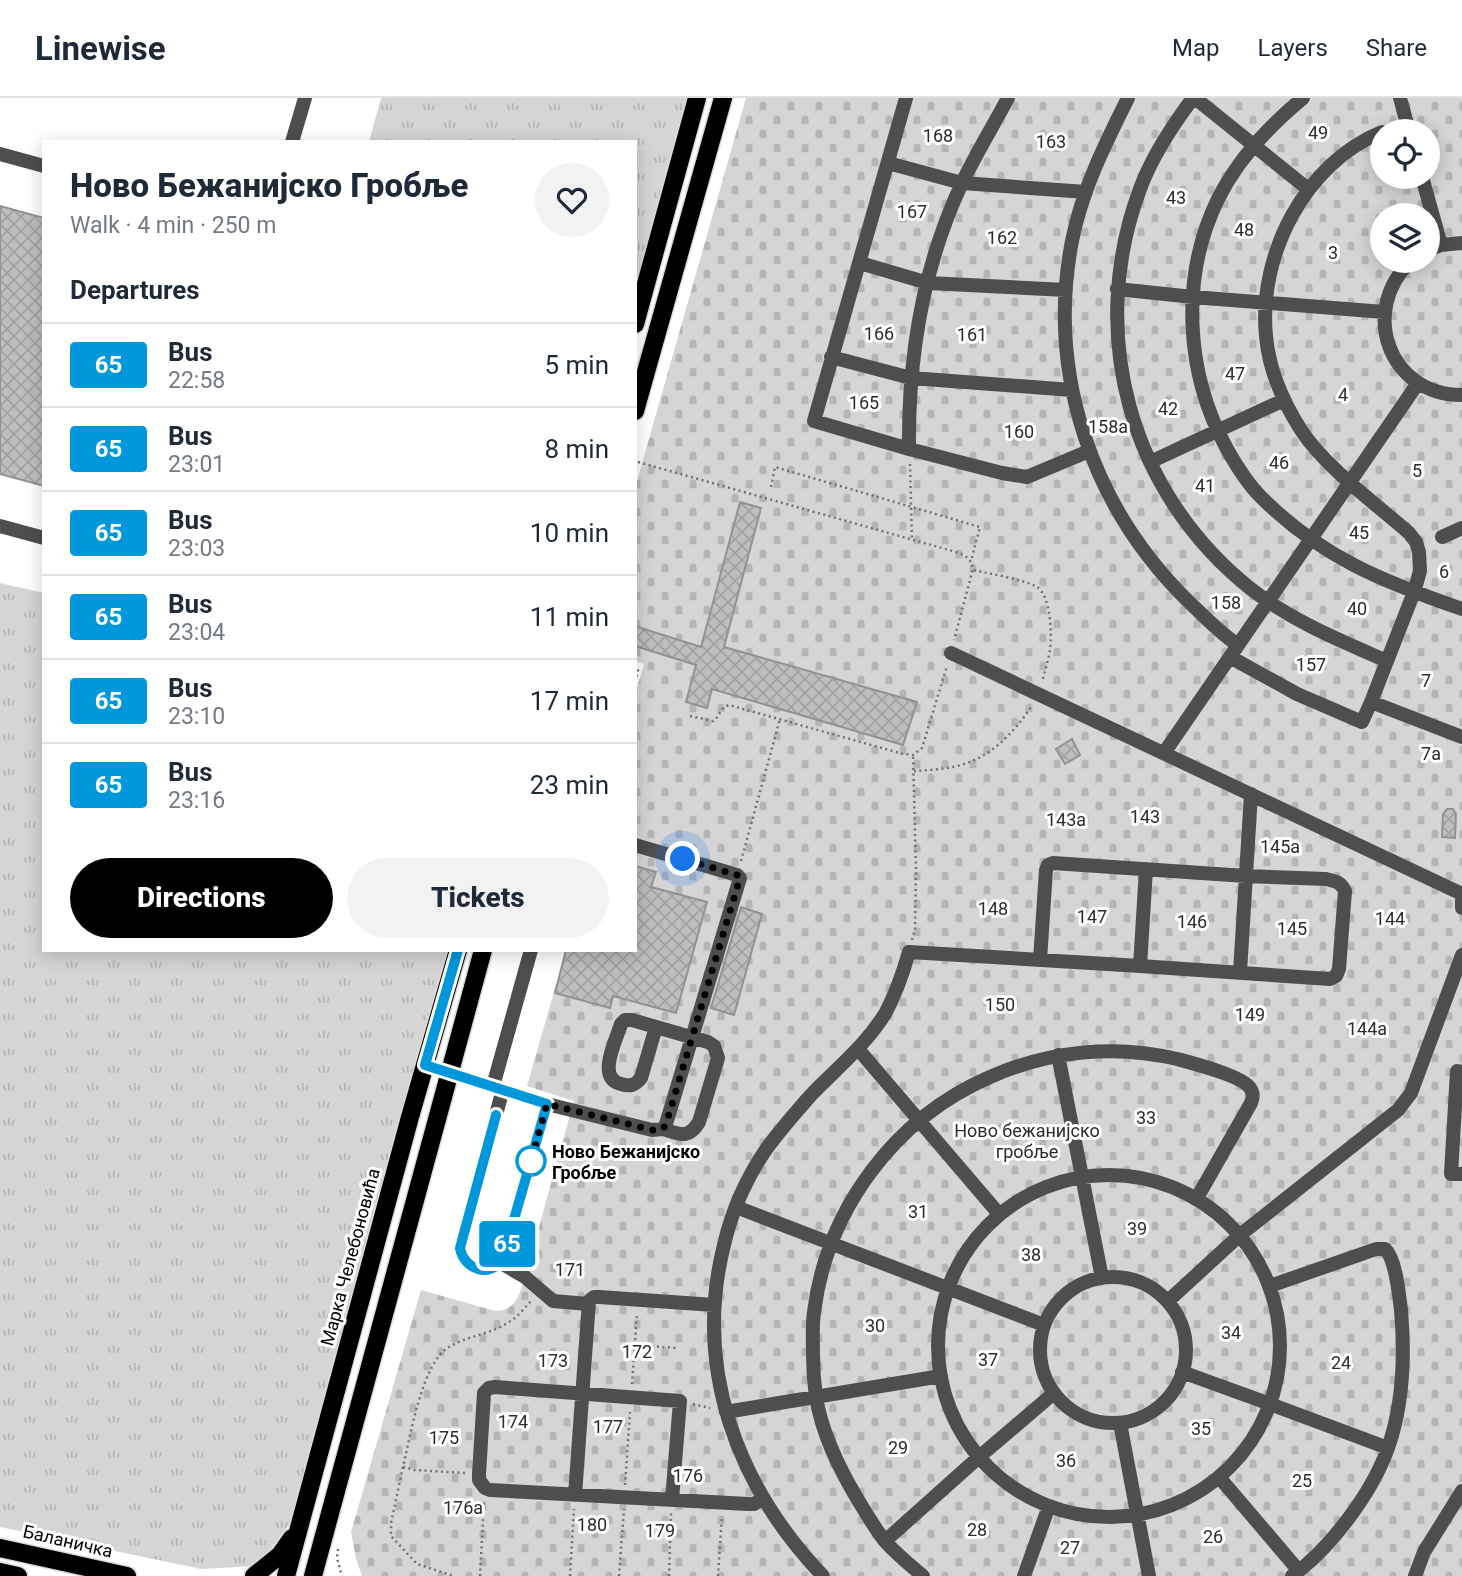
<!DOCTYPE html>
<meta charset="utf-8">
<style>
body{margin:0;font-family:Roboto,sans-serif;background:#f2f2f3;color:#1f2937;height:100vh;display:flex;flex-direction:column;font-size:26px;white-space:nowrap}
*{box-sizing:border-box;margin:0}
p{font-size:23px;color:#747a83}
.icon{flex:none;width:38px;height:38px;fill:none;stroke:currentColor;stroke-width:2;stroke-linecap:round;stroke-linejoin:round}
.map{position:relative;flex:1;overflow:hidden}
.panel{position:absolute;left:42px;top:42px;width:595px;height:812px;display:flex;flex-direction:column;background:#fff;border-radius:0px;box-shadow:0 4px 18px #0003}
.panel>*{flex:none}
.badge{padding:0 14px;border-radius:5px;font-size:24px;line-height:46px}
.tools{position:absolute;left:1370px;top:21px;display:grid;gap:14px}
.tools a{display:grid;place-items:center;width:70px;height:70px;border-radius:50%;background:#fff;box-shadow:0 4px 18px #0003;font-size:35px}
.you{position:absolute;width:35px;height:35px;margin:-18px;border:5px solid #fff;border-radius:50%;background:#1a73e8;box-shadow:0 0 0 10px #1a73e833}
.map>.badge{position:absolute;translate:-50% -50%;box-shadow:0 0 0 4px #fff}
h2{padding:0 28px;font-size:26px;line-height:63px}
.round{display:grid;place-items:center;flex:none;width:74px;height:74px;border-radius:37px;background:#f2f2f3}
.summary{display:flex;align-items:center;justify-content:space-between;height:119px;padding:0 28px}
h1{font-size:33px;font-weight:800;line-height:52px}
.cta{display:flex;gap:14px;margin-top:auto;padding:14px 28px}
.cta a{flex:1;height:80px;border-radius:42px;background:#000;color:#fff;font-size:28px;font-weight:800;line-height:80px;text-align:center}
.cta a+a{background:#f2f2f3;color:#1f2937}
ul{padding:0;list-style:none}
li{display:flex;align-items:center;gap:21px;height:84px;padding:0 28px;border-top:2px solid #e0e1e3}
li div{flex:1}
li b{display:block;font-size:26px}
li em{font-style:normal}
li .badge{min-width:77px;font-weight:700;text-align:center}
header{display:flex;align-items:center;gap:42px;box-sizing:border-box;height:98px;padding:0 35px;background:#fff;border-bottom:2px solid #e0e1e3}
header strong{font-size:33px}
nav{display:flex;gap:38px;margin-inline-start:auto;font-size:24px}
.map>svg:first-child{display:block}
.grass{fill:url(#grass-tufts)}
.cemetery{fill:url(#cemetery-stones);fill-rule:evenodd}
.building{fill:url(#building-cross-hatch);stroke:#929292;stroke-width:2}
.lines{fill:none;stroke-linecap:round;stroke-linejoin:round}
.major-casing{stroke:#dbdbdb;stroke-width:21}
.path{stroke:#707070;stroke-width:2.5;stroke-dasharray:2 3.5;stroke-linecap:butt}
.minor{stroke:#4e4e4e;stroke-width:14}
.major{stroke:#000;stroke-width:18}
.line-casing{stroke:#fff;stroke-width:16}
.line{stroke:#0098da;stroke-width:10}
.walk{stroke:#000;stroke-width:7;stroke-dasharray:0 12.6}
.stop-dot{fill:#fff;stroke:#0098da;stroke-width:3.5}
.labels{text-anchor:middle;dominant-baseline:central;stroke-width:6;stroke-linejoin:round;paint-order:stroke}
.park-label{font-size:18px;fill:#2c2c2c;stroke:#fff}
.stop-label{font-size:18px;font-weight:bold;fill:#000;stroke:#fff;text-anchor:start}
.street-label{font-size:18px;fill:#000;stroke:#fff}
</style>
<header>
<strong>Linewise</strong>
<nav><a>Map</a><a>Layers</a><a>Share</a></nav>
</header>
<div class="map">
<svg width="1462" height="1478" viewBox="0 0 1462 1478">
<defs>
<pattern id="grass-tufts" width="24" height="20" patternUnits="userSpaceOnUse" patternTransform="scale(1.75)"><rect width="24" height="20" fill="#d5d5d5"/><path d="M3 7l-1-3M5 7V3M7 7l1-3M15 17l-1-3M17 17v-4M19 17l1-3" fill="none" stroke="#b5b5b5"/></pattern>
<pattern id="cemetery-stones" width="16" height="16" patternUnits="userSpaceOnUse" patternTransform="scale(1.75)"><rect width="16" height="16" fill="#d5d5d5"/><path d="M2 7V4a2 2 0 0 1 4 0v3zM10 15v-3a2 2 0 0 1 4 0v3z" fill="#b5b5b5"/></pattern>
<pattern id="building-cross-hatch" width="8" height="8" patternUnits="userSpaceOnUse" patternTransform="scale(1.75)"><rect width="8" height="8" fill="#bebebe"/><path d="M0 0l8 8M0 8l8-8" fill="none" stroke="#a2a2a2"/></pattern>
</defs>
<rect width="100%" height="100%" fill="#fff"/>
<path class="grass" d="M381 0H687L635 190V44H369Z
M0 485 44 495V852H456L425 967 290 1426 258 1468 201 1471 0 1429Z"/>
<path class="cemetery" d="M746 0H1462V1478H362L356 1461 351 1434 421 1192 495 1213C517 1212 519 1197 525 1179L574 1003 527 988 566 852H635V597L644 566 635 563V390ZM1382 33H1428V79H1382ZM1382 117H1428V163H1382Z"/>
<path class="building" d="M0 108 44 120V388L0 376Z
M740 404 761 410 724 549 917 604 903 647 712 591 707 610 686 604 696 567 635 548V528L701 549Z
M1072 641 1080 657 1065 666 1056 651Z
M1447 711H1453L1456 716 1455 740 1442 739 1443 716Z
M635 768 656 774 651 789 707 804 676 915 613 898 610 910 555 895 566 852H635Z
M741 809 762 816 734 917 711 910Z"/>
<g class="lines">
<g class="major-casing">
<path id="major" d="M635 226 697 0
M635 313 723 0
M0 1450 127 1478
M0 1474 18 1478
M254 1478 280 1457 292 1440
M286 1478 410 1019 458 852
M313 1478 483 852"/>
</g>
<path class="path" d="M638 364 956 454C966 458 971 460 973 471L954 542
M910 366 912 443
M771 389 775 369 980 429 971 463
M974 472C990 476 1023 481 1037 489 1051 498 1052 537 1050 552 1048 563 1045 573 1042 584
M635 584 639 568
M690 618 713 623C721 618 718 611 729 607L903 656 913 657 922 650 947 568
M914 673C930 672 949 671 964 666 993 657 1015 633 1031 609
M741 763 780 621
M912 842 915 831 916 772 913 657
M635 1247 677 1250
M632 1286 637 1216
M693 1306 710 1310
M403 1369 391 1425V1438L417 1466 454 1478
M465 1375 415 1372 403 1369C410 1340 422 1264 449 1249 467 1238 491 1236 509 1224 518 1219 525 1209 532 1202
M625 1387 630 1314
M338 1451 337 1460 342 1478
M480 1478 484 1404
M570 1478 574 1411
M619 1478 624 1411
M669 1478 671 1415
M718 1478 722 1418"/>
<path class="minor" d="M906 0 814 323 909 351
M1008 0C993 28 976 56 962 85 923 168 908 260 909 351L1002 375 1027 379 1089 353
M1128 0C1105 46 1082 92 1072 143 1046 277 1093 411 1190 505 1206 520 1220 535 1238 547
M1193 0C1172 28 1152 58 1140 91 1086 236 1130 395 1251 491 1292 523 1339 542 1387 563
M1195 0 1308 91
M1303 0C1269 28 1238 61 1218 101 1180 179 1185 275 1227 351 1236 367 1247 385 1260 398 1320 459 1384 484 1462 511
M1400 0 1409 33
M1382 34C1305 65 1258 157 1266 238 1269 272 1283 304 1301 332 1325 369 1376 406 1409 435L1416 444 1419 454 1420 473 1414 494 1371 604 1462 639
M292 44 305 0
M0 56 44 68
M888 65 962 85 1086 94
M1422 79 1441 147
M1428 152 1441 147 1462 145
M1411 163C1359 212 1388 297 1462 297
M860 165 928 185 1066 192
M1117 191 1193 199 1384 214
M831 259 911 280 1072 292
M1150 364 1284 302
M0 428 44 440
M1442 439 1462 430
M951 555 1462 796
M1230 559 1297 596 1362 624 1371 604
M1164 655 1418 285
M1462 796V810
M1140 868 1146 771
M1240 874 1251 696
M656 929 641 980C635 987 631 989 621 986 596 980 616 943 621 926L625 922H632L708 944 714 948 718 960 699 1024C688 1042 680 1036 663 1031
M858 951 999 1116
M1058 957 1102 1180
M425 967 547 1006 504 1160C492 1181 464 1172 460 1150L503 991
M1462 974 1457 973 1451 1076H1462
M493 988 531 852
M547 1006 652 1032 663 1031 666 1026 740 780 737 777 635 747
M938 1248a171 171 0 1 1 342 0a171 171 0 1 1-342 0Z
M736 1109 1044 1227
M501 1165 525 1179 553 1203 588 1206
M1040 1252a73 73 0 1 1 146 0a73 73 0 1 1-146 0Z
M1270 1188 1376 1151H1385C1396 1161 1399 1197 1401 1212 1405 1258 1403 1307 1388 1350 1372 1395 1330 1451 1292 1478
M1168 1203 1240 1137 1398 1012 1411 995 1462 857
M1182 1274 1270 1306 1388 1350
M726 1314 941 1278
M1120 1325 1149 1478
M1219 1379 1299 1473
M575 1397 589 1203 594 1199H599L714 1207
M672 1402 680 1303 495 1289 489 1290 484 1295 479 1376V1382L485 1390 490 1392 748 1406H754L763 1400
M885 1443 979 1359 1054 1295
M823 1478C737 1388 693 1270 724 1147 732 1112 747 1079 767 1050 781 1031 796 1014 811 997 837 970 867 946 886 914 896 895 903 875 909 854L1140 868 1330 881 1336 878 1339 871 1345 793C1341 784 1335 783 1326 781L1246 778 1053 765 1048 767 1046 772 1040 862
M923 1478C910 1467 895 1455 884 1442 874 1429 866 1415 858 1402 839 1370 822 1336 816 1299 814 1285 813 1271 813 1257 813 1243 812 1228 814 1214 827 1111 895 1020 990 979 1049 953 1114 946 1177 961 1192 965 1243 978 1250 990 1254 995 1253 1000 1251 1005L1197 1100
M1024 1478 1049 1408
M1415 1478 1424 1454 1462 1393"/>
<use href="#major" class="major"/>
</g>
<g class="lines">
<g class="line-casing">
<path id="line" d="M458 852 425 967 547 1006 503 1160C491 1181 464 1172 460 1150L496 1017"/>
</g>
<use href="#line" class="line"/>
<path class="walk" d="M531 1063 528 1073 547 1006 652 1032 663 1031 666 1026 740 780 737 777 683 761"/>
</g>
<circle class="stop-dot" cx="531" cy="1063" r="14"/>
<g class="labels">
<g class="park-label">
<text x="1318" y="34">49</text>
<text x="938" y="37">168</text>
<text x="1051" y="43">163</text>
<text x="1176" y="99">43</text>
<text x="912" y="113">167</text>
<text x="1244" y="131">48</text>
<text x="1002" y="139">162</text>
<text x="1333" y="154">3</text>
<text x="879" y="235">166</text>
<text x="972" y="236">161</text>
<text x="1235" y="275">47</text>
<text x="1343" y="296">4</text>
<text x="864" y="304">165</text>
<text x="1168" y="310">42</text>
<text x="1108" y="328">158a</text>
<text x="1019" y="333">160</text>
<text x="1279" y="364">46</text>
<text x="1417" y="372">5</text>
<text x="1205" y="387">41</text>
<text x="1359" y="434">45</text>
<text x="1444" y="473">6</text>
<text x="1226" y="504">158</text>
<text x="1357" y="510">40</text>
<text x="1311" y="566">157</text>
<text x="1426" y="582">7</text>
<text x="1431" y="655">7a</text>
<text x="1145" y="718">143</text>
<text x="1066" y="721">143a</text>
<text x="1280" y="748">145a</text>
<text x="993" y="810">148</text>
<text x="1092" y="818">147</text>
<text x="1390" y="820">144</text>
<text x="1192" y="823">146</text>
<text x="1292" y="830">145</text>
<text x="1000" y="906">150</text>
<text x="1250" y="916">149</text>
<text x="1367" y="930">144a</text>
<text x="1146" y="1019">33</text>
<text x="1027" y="1032">Ново бежанијско<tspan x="1027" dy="21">гробље</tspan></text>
<text x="918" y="1113">31</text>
<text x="1137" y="1130">39</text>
<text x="1031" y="1156">38</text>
<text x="570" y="1171">171</text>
<text x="875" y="1227">30</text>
<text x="1231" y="1234">34</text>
<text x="637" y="1253">172</text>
<text x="988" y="1261">37</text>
<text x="553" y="1262">173</text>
<text x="1341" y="1264">24</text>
<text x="513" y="1323">174</text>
<text x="608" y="1328">177</text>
<text x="1201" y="1330">35</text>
<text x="444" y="1339">175</text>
<text x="898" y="1349">29</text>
<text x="1066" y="1362">36</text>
<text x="688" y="1377">176</text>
<text x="1302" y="1382">25</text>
<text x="463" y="1409">176a</text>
<text x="592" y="1426">180</text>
<text x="977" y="1431">28</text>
<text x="660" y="1432">179</text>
<text x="1213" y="1438">26</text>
<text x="1070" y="1449">27</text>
</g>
<g class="stop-label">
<text x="552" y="1053">Ново Бежанијско<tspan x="552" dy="21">Гробље</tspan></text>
</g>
<g class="street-label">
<text transform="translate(350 1159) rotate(-75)">Марка Челебоновића</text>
<text transform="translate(68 1443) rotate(13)">Баланичка</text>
</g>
</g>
</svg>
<div class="tools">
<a><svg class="icon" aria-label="locate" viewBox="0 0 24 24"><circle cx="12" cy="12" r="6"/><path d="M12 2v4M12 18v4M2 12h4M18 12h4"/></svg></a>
<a><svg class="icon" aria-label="layers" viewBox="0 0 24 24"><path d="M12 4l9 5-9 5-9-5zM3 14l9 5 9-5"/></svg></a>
</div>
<div class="you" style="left:683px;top:761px"></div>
<b class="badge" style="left:507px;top:1146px;background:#0098da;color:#fff">65</b>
<section class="panel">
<div class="summary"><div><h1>Ново Бежанијско Гробље</h1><p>Walk · 4 min · 250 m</p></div><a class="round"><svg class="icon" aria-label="heart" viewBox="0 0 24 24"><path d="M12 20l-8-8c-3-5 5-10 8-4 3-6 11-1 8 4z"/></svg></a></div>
<h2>Departures</h2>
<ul>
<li><span class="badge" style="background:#0098da;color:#fff">65</span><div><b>Bus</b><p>22:58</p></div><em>5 min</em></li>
<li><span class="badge" style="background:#0098da;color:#fff">65</span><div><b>Bus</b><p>23:01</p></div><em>8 min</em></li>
<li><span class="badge" style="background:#0098da;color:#fff">65</span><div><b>Bus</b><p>23:03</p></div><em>10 min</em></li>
<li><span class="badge" style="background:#0098da;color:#fff">65</span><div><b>Bus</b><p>23:04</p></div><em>11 min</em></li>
<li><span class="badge" style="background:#0098da;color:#fff">65</span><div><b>Bus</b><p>23:10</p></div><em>17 min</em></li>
<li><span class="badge" style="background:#0098da;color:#fff">65</span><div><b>Bus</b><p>23:16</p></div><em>23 min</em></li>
</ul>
<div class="cta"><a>Directions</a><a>Tickets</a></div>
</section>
</div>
